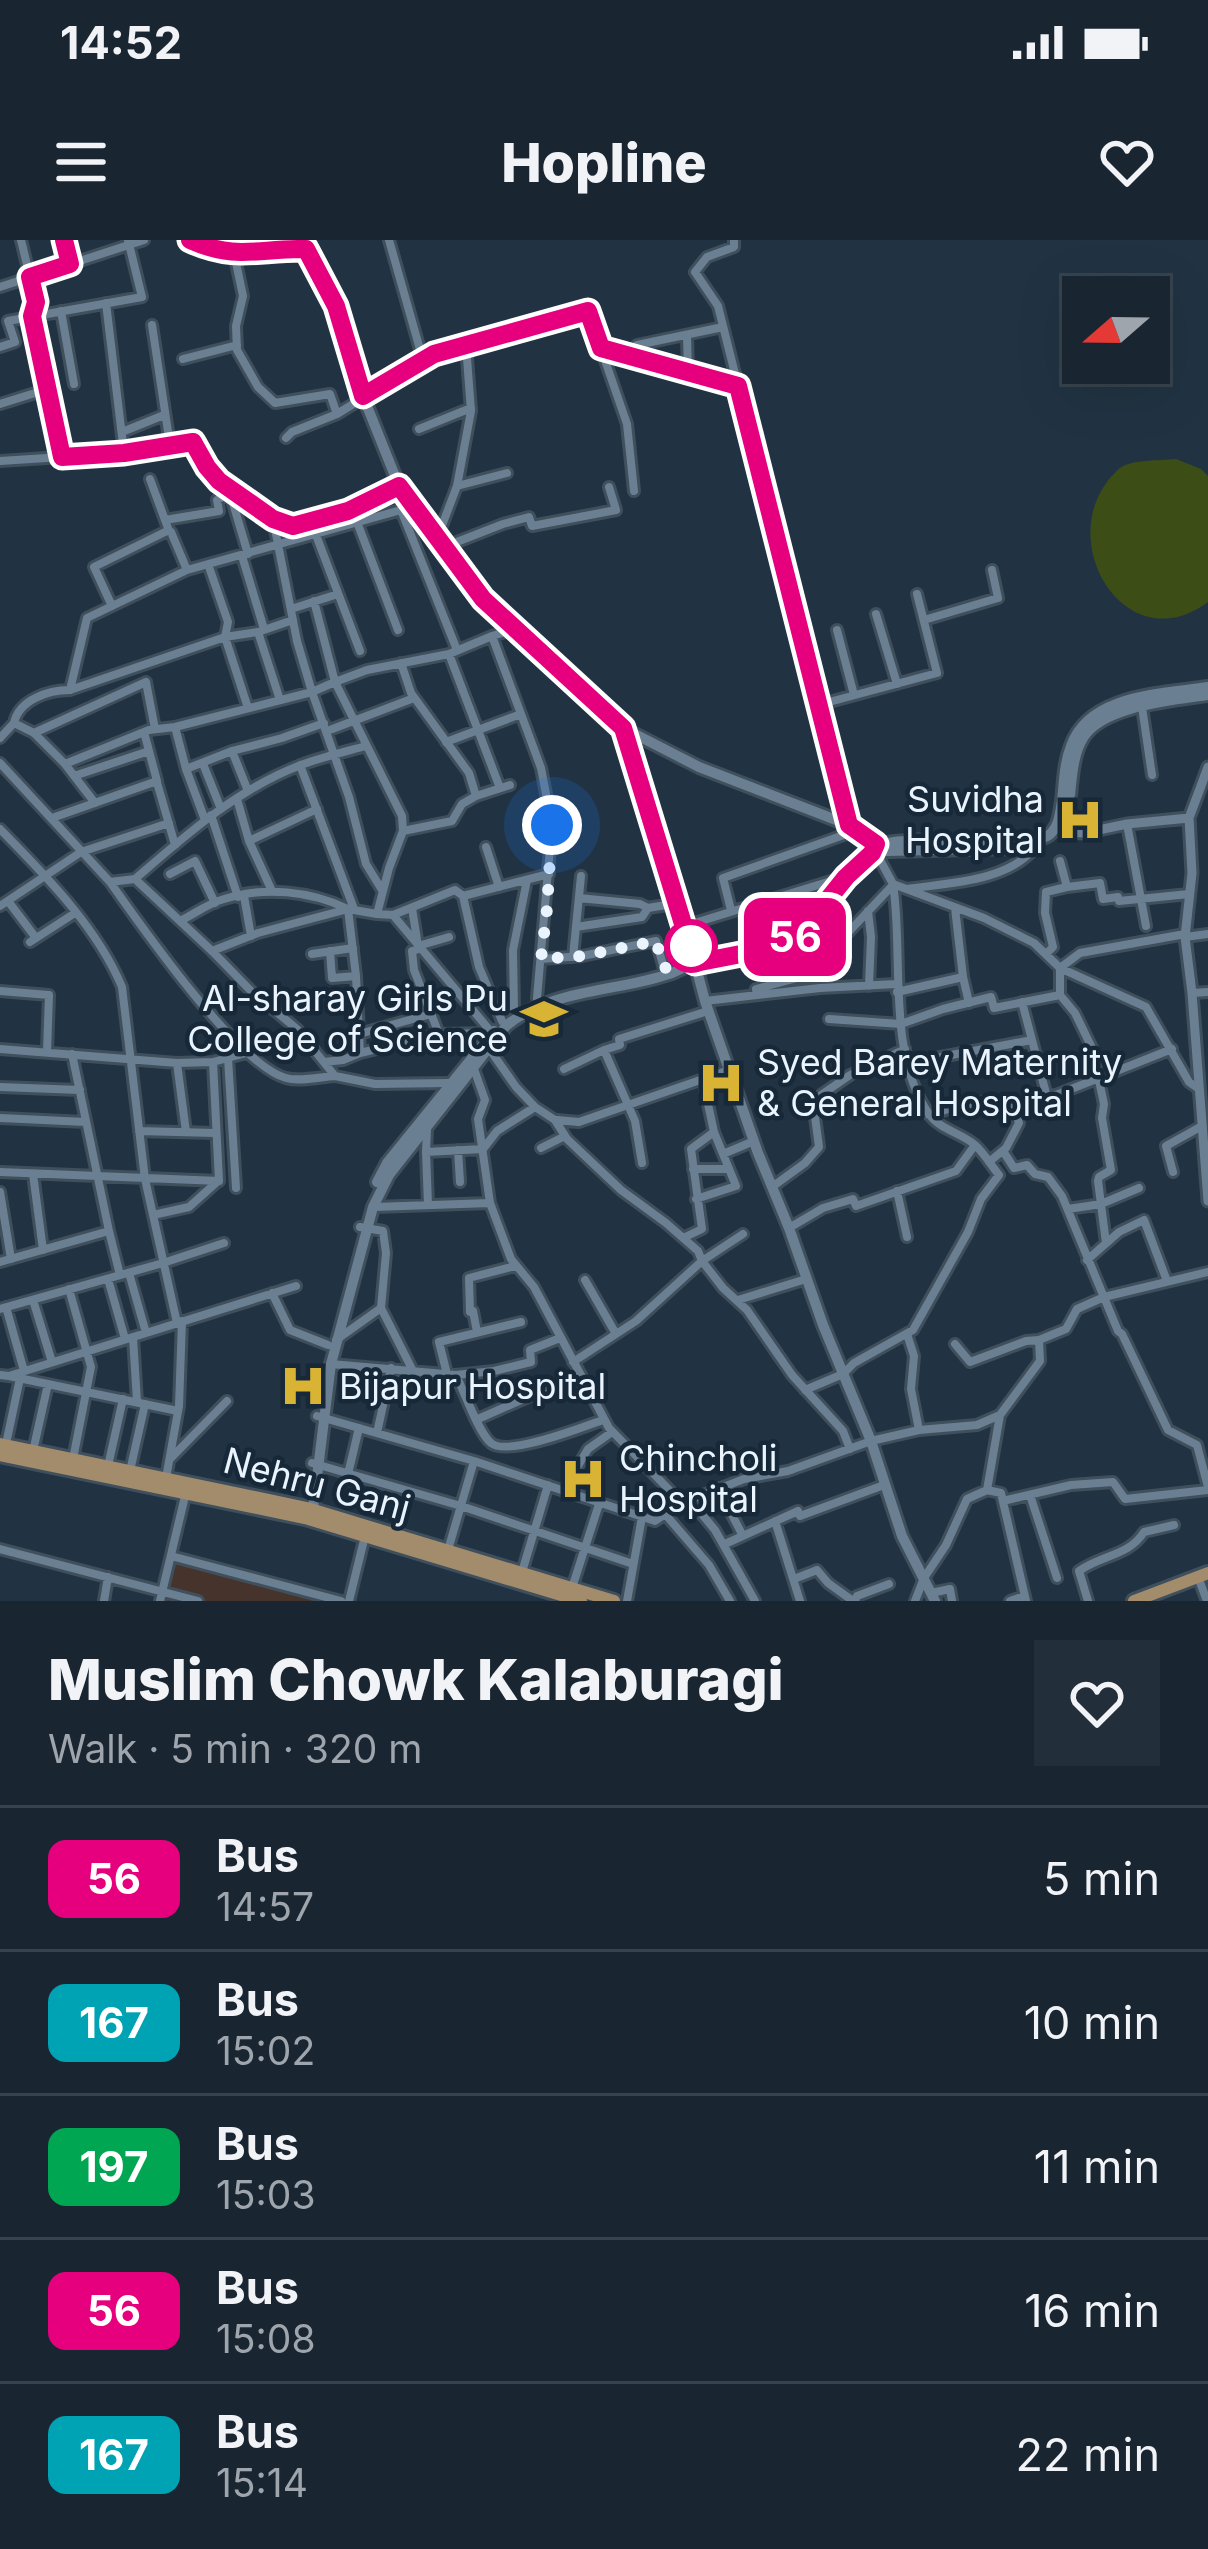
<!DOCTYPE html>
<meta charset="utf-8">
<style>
body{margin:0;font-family:Inter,sans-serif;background:#222e3a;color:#f1f3f6;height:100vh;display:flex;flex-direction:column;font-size:45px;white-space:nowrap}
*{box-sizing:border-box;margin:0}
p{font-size:39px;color:#9fa5ac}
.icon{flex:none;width:66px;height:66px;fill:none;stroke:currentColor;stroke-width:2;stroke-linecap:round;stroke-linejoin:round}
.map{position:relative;height:1361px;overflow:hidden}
.panel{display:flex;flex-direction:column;background:#192632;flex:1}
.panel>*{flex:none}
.badge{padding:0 24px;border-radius:18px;font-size:42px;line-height:78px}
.needle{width:78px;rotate:250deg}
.fabs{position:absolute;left:1062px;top:36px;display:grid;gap:24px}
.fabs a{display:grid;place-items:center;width:108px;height:108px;border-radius:0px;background:#192632;box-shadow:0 12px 48px #0002,0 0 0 3px #37434d;font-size:60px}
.you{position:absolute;width:60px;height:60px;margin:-30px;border:9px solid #fff;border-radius:50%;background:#1a73e8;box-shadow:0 0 0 18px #1a73e833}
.map>.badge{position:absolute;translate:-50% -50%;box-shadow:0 0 0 6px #fff}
.round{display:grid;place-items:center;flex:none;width:126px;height:126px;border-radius:0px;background:#222e3a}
.head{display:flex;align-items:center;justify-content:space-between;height:204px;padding:0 48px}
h1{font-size:57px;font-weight:800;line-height:90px}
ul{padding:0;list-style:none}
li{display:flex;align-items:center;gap:36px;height:144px;padding:0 48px;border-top:3px solid #37434d}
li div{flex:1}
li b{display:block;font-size:45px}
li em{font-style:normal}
li .badge{min-width:132px;font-weight:700;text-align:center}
.status{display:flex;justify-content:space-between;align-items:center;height:84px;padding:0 60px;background:#192632;direction:ltr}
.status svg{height:33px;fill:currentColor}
header{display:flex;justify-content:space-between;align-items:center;height:156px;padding:0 48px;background:#192632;font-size:54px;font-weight:800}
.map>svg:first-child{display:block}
.industrial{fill:#46342c}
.green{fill:#3c4e16}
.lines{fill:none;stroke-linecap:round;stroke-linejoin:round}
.minor-casing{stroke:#3f4f5c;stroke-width:14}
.tertiary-casing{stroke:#3f4f5c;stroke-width:15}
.secondary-casing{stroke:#3f4f5c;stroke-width:16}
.primary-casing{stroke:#3f4f5c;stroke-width:18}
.minor{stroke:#6b7f92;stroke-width:8}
.tertiary{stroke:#6b7f92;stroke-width:9}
.secondary{stroke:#6b7f92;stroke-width:10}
.primary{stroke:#a38c6c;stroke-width:12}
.line-casing{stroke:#fff;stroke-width:27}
.line{stroke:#e6007e;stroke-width:18}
.walk{stroke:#e9f4ff;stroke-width:12;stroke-dasharray:0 21.6}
.stop-dot{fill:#fff;stroke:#e6007e;stroke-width:6}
.labels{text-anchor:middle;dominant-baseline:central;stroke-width:9;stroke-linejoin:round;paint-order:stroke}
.poi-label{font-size:36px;fill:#e9f4ff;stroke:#172938;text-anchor:start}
.street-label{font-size:36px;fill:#e9f4ff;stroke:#172938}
</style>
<div class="status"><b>14:52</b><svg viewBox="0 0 49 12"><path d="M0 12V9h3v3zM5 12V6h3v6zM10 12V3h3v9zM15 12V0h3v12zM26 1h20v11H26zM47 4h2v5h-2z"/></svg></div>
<header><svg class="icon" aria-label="menu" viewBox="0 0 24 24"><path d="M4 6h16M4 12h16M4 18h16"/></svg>Hopline<svg class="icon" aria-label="heart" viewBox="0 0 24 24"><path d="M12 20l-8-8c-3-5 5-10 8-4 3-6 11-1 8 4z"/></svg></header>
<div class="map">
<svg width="1208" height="1361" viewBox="0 0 1208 1361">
<rect width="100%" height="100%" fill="#213343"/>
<path class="industrial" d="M175 1322 324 1361H164Z"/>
<path class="green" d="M1176 219 1201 229 1208 236V362C1129 421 1057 309 1107 242 1109 239 1117 230 1120 228 1133 219 1160 221 1176 219Z"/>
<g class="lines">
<g class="minor-casing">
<path id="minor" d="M21 0 36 62 31 76 62 217
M64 0 70 24
M190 0C237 21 258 8 306 9
M389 0 423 120
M734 0V7L707 17 695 32 718 66 848 584
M234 13 243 56 236 86 237 110 258 147 275 163 330 154 337 174
M0 47 144 0
M106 63 124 213
M61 71 74 144
M152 85 170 205
M687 95 688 132
M637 105 723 87
M0 107 15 102 8 81 142 57 128 0
M602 108 738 146
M183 119 237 105
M0 164 48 149
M419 189 471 168
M122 192 164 175
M286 198 292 192 337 174 434 114 588 71 627 184 634 251
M0 221 124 213 193 201 207 227 219 240 273 279 293 286 348 271 399 246
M150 239 169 291
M457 246 507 233
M230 253 248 314
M165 280 219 271 217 260 234 251
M357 282 398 390
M316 295 360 411
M438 296 457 246 471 171 466 105
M444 307 503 284 529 277 532 286 616 270 609 247
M242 316 264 389
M208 324 228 382 225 397 248 468
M314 361 335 442 312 452 349 557 366 624 382 650
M112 366 94 327 167 291 171 292 187 330
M291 369 338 354
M876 374 897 444
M924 380 998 358 992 330
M515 389 492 396 541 528 552 585 537 758
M837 390 854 455
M449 414 500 548
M401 423 411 453 469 533 476 556 462 564 452 581 403 591
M70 450 87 378 187 330 401 270 457 410
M280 460 258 392 293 380
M818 465 937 433 917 354
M1142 467 1152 535
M14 483C19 460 48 450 70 450L225 397 258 392
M175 487 186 529 232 511 248 551
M327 491 414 458
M34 493 146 442 155 489
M0 498 14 483 34 493 65 524 149 490 175 487 312 452 297 401 273 279
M446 502 521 474
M232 511 282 498 324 483
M0 523 110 642 135 639 212 711 251 751 297 789 335 836 375 844 450 843
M65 524 95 563
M203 524 221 569
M300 525 354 669
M186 529 205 580
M74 536 149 511
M156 539 175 605
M476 556 510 545
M237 559 249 601 317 569
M211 575 238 657
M52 578 157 541 144 492
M1127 584 1146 686
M0 589C45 635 97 687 122 747L145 939 177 1083
M249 601 272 651
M486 607 499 647
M879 618 893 644 984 678 1034 703 1060 728 1146 767 1189 842 1199 849
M170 634 195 621 215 663
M135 639C186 595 237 549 301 525 322 517 344 512 366 506
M110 642C141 686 238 825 286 838 299 842 320 837 334 836
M1067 647 1100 643 1103 659 1118 657 1119 661 1189 654
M907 649C948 643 1010 642 1037 605
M244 656 251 696
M463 656 479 727 502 781
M579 658 640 664 648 668 678 663
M8 661 36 698
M0 666 81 612 169 583
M412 668 418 706 449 697
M955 668 963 737
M731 670 723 638 855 591
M868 671 871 697 869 746
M393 675 377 674 389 628 403 591 402 576 335 442 367 430 449 414 492 396
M180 681C194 674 209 663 224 659 264 646 311 651 348 669L356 736 360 813
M685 686 844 637
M576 687 642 677 648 668
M1185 697 1208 694
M30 702 75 673
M419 709 412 711 414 730 439 794 490 793
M212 711 258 693 348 669 377 674
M330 711 332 738 356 736
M312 714 353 708
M1046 714 1053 707 1045 673 1046 652 1067 647 1060 621
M573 717 581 636
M541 719 582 716 656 701 664 728
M0 751 49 755 47 812
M897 752 963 737 969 763
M1192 753 1208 752
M757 755 756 749 808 735 892 646
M705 761 820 748 896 744
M1022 762 1047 857
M514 770 513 710 527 640
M829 779 901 784 943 769 991 757 994 768 1060 755
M492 793 393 675 455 650 463 656 549 634
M359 794 431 774
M488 807 516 847 535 867
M0 809 177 823 213 822 246 813
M604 810 620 805 619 799 708 771
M228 818 236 948
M324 822 343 820 360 813 439 794
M177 823 186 892
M908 823 1032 800
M474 829 485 860 478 879 490 963 511 1019 534 1047 609 1188 682 1263 700 1272 715 1290 755 1361
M564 829 604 810 635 881 642 923
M709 837 705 850 714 892
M0 847 80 850
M929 875 958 866 987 861 1019 862 1056 855 1172 809
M0 878 86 882
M557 880 579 882 729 830
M427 889 426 912 483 909 497 891 535 867 555 880 567 899 621 950 666 983 698 1011 702 1021 743 994
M139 891 215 893
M541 908 565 896
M458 910 460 942
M1003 911 1014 928 1027 925 1035 934 1048 937 1062 956 1118 1091 1122 1094 1168 1190 1197 1205 1208 1247
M426 912 428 965
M989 922 1006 908 1019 883 1012 862
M693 929H729
M0 932 219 941 213 822
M1173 932 1166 906 1202 886
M33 934 43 1010
M772 947 805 923 819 907 815 877 822 869 821 855 850 835 905 809
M897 951 907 997
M0 952 11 1019
M696 959 736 946 723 914
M374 967 490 963
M1068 969 1101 964 1139 948
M153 975 189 967 218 941
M360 987 383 991 386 1013 381 1068
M789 988 823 968 853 959 856 966 956 931 975 905
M109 991 120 1035
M683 998 702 989 691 909 714 892 723 914 754 901
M1106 1003 1098 941 1099 937 1111 930 1102 878 1104 864 1092 808 1075 773 1060 755V728L1080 713 1185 694
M1087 1020 1119 992 1144 980 1167 1041
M0 1022 109 991 72 814
M129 1033 146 1093
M108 1039 125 1099
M585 1040 616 1094
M69 1049 91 1127 73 1219
M272 1053 290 1090 328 1105
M33 1060 52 1122
M738 1060 806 1039
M6 1067 24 1131
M0 1069 163 1023 224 1003
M477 1092 473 1071 470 1072 469 1038 515 1026
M907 1094 914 1116 911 1149 919 1190
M133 1097 137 1162
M336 1100 381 1068 412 1129
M955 1104 970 1122 1026 1101 1039 1100
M573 1122 636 1081 702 1021 723 1048 747 1070 792 1135 843 1191 850 1209
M331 1124 456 1135C464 1151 479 1194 491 1203 508 1217 583 1187 603 1180
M447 1134 439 1102 521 1082
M0 1135 9 1136 296 1046
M456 1135 494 1131 531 1122 530 1110 560 1098
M9 1136 178 1171
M805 1150 843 1134 854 1123 913 1090 968 992 981 959 999 935C991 925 984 913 975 905 962 893 940 890 929 874 886 813 904 714 893 644
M317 1176 474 1221 655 1281 682 1263 744 1239 788 1231 871 1201 919 1190 977 1185 1000 1175
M478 1179 537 1153 540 1157 582 1139
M377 1193 391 1128
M6 1204 20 1138
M33 1211 48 1144
M170 1219 227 1161
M312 1223 461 1266 633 1324
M108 1226 123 1159
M130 1231 145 1164
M348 1234 359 1188
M166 1238 179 1166 182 1081
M719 1250 743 1296
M987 1250 1001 1253 1026 1361
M563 1251 588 1209 612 1192
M1030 1255 1057 1338
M1003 1261 1071 1245 1113 1242 1125 1259 1208 1250
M665 1274 709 1325 730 1361
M775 1281 800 1361
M725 1304 798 1271 800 1276 884 1245
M0 1309 198 1361
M448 1310 474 1221
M171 1316 341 1361
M522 1332 548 1245
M1198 1337 1207 1361
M794 1339 817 1330 828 1343 853 1361
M572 1348 600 1261
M931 1353 950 1349 952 1361
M104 1361 108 1337
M160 1361 186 1252
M349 1361 366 1292
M627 1361 642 1277
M855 1361 857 1356 889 1344
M915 1361 924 1338 946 1305 967 1259 987 1250 1000 1175 1040 1121 1039 1100 1066 1089 1077 1069 1104 1057 1208 1032
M1010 1361 1024 1356
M1088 1361 1079 1331C1101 1315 1129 1316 1144 1292L1174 1285"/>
</g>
<g class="tertiary-casing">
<path id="tertiary" d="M1208 527 1189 578 1192 633 1185 697 1192 753 1208 961
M1062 592 1084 593 1127 584 1189 578"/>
</g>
<g class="secondary-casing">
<path id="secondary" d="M304 0 306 9 336 66 363 156 399 246 483 359 623 488 699 527 849 585 876 604
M1070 555C1072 537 1073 514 1083 498 1102 466 1173 460 1208 455
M883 604C922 594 1026 610 1049 595 1059 587 1060 573 1062 561 1064 543 1064 524 1071 506 1089 454 1163 454 1208 447
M887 611 1014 608
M872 613 846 637 801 693C773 715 729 716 695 723L705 761 758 913 789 988 823 1085 871 1201 902 1296 935 1361
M377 942 387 923 494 791
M312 1277 331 1124 373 967 389 935 506 786C550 749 616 752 669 734 678 731 685 726 695 723L623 488"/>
</g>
<g class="primary-casing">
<path id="primary" d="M0 1204 307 1268 614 1361
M0 1215 305 1278 581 1361
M1134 1361 1208 1333"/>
</g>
<use href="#minor" class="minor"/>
<use href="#tertiary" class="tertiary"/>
<use href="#secondary" class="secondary"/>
<use href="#primary" class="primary"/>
</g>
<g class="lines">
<g class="line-casing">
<path id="line" d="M64 0 70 24 30 37 36 62 32 76 62 217 124 213 193 202 207 227 219 241 273 279 293 286 348 271 399 246 483 359 623 488 695 723 777 707 792 700 801 693 846 637 872 613 876 604 849 585 738 146 601 108 588 71 434 114 363 156 336 66 306 9C258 8 237 21 190 0"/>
</g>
<use href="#line" class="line"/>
<path class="walk" d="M552 585 547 669 541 719 582 716 656 701 664 728 695 723 691 706"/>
</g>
<defs>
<g id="hospital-bare" transform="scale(3.6)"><path d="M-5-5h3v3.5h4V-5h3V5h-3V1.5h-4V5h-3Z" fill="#d9b334" stroke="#172938" stroke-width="2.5" paint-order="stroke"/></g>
<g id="university-bare" transform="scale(3.6)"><path d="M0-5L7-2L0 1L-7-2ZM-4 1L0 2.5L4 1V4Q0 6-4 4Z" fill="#d9b334" stroke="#172938" stroke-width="2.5" paint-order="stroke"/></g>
</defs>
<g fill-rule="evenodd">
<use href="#hospital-bare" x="1080" y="580"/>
<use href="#university-bare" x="544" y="779"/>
<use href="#hospital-bare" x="721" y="843"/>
<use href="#hospital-bare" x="303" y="1146"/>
<use href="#hospital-bare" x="583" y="1239"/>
</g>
<circle class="stop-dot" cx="691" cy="706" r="24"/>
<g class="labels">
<g class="poi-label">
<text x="1044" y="559" text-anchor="end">Suvidha<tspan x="1044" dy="41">Hospital</tspan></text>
<text x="508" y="758" text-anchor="end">Al-sharay Girls Pu<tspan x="508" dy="41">College of Science</tspan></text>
<text x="757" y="822">Syed Barey Maternity<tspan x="757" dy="41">&amp; General Hospital</tspan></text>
<text x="339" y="1146">Bijapur Hospital</text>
<text x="619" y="1218">Chincholi<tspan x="619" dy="41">Hospital</tspan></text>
</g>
<g class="street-label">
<text transform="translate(317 1244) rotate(15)">Nehru Ganj</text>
</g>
</g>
</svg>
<div class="fabs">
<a><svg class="needle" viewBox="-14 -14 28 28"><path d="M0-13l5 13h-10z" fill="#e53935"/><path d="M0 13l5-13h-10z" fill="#9fa5ac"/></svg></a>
</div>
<div class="you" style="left:552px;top:585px"></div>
<b class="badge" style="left:795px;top:697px;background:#e6007e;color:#fff">56</b>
</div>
<section class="panel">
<div class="head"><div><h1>Muslim Chowk Kalaburagi</h1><p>Walk · 5 min · 320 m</p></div><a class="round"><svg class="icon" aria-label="heart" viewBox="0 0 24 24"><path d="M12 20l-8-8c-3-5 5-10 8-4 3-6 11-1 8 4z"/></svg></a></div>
<ul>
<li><span class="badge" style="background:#e6007e;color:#fff">56</span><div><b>Bus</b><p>14:57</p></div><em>5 min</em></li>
<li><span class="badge" style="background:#00a3b4;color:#fff">167</span><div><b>Bus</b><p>15:02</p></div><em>10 min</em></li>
<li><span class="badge" style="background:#00a651;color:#fff">197</span><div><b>Bus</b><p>15:03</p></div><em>11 min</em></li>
<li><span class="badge" style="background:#e6007e;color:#fff">56</span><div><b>Bus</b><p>15:08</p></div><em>16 min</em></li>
<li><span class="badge" style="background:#00a3b4;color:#fff">167</span><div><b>Bus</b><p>15:14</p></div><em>22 min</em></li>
</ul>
</section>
